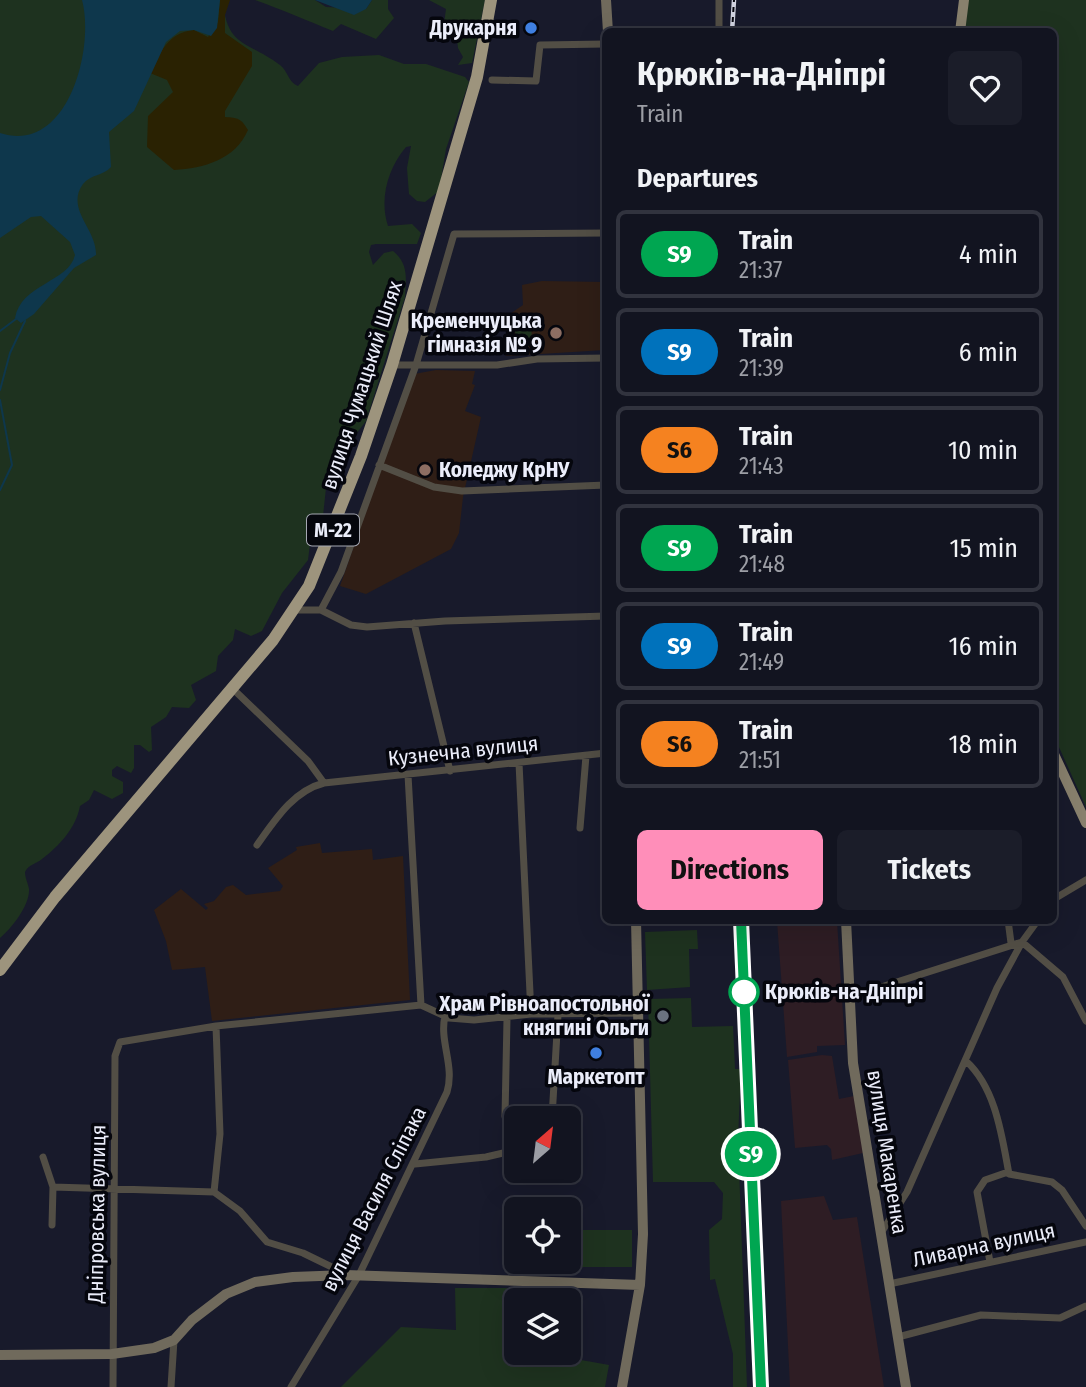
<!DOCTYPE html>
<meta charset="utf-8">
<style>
body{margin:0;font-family:"Fira Sans Condensed",sans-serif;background:#1b1d29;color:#f1f3f6;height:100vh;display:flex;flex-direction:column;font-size:26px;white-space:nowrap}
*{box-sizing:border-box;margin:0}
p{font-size:23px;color:#9c9ea5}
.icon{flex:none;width:38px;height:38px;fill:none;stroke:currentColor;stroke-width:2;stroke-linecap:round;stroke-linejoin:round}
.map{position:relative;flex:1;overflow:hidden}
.details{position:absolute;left:602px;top:28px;width:455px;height:896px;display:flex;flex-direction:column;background:#121420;border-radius:10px;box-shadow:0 7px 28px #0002,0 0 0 2px #31333e}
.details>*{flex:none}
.badge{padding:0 14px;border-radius:23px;font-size:24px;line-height:46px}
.needle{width:46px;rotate:28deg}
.buttons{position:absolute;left:504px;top:1106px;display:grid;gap:14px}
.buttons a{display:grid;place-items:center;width:77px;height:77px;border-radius:10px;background:#121420;box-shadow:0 7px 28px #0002,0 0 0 2px #31333e;font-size:35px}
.map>.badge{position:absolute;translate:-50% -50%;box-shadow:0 0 0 4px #fff}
h2{padding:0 35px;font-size:26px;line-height:63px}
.round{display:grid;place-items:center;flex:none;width:74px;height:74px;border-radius:10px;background:#1b1d29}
.summary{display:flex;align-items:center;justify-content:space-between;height:119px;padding:0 35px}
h1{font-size:33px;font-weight:700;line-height:52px}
.button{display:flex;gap:14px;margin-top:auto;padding:14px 35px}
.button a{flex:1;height:80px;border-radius:10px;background:#ff8eb9;color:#111;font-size:28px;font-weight:700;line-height:80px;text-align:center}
.button a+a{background:#1b1d29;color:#f1f3f6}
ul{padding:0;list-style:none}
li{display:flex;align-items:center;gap:21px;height:88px;margin:0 14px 10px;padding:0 21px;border:4px solid #31333e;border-radius:10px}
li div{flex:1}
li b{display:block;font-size:26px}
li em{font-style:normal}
li .badge{min-width:77px;font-weight:700;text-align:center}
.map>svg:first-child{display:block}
.industrial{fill:#2e1d24}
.education{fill:#2f1e16}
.green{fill:#1e321f}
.sand{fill:#2a2202}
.water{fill:#0e374c}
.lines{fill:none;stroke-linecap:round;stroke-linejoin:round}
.stream{stroke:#0e374c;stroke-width:2}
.street{stroke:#524e45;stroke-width:7}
.secondary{stroke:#706a5c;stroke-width:10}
.primary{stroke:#88806d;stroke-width:10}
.highway{stroke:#9d947d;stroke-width:12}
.rail-casing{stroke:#d1d3e0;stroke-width:4.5}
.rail{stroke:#05060d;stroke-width:2;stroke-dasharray:5;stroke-linecap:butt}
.line-casing{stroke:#fff;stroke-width:16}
.line{stroke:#00a651;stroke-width:10}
.shop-dot{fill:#3f7fe0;stroke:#05060d;stroke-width:2.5}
.education-dot{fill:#8d6e63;stroke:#05060d;stroke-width:2.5}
.stop-dot{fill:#fff;stroke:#00a651;stroke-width:3.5}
.worship-dot{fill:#6b7280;stroke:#05060d;stroke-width:2.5}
.labels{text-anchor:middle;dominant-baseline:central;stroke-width:7;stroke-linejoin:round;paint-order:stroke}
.shield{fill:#05060d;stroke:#a6a8b3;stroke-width:2}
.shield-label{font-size:19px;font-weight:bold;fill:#ebedfa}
.poi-label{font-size:21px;font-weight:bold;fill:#ebedfa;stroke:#05060d;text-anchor:end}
.street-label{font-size:21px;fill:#ebedfa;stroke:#05060d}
.stop-label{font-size:21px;font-weight:bold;fill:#ebedfa;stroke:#05060d;text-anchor:start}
</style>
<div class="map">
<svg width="1086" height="1387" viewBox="0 0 1086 1387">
<rect width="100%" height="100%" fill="#181a2b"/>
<path class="industrial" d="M777 921H837L845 1045 817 1046V1052L787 1057Z
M822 1055 832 1056 839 1099 854 1096 863 1153 832 1160 831 1149 827 1145 795 1148 788 1060Z
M824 1196 833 1220 857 1217 884 1387H790L781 1201Z"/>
<path class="education" d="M542 281 605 282V350L506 356 507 316 523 305 522 285Z
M436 370 475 371 472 384 475 385 465 411 481 417 463 497 459 533 451 549 366 594 340 586 414 374Z
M320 843 322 853 372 849 373 860 403 856 410 1000 212 1021 205 967 172 970 166 941 154 910 181 889 206 910 208 908 204 904 214 901 226 887 233 885 246 895 280 891 283 886 268 868 297 850 296 847Z"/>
<path class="green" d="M0 0H223C226 48 249 41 280 65 288 71 288 82 298 86L319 63 342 57 379 55 404 64H426L465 77 469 82 446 149 439 191 425 202 417 201 409 194 407 168 411 146 406 147C388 168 379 199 388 226L412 224 421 233 417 244H376L371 245 369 252 373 265 384 253 393 251C409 264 406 279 405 297L366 421 346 447 344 468 326 488 323 516 311 536 308 560 282 593 262 631 251 636 235 629 233 640 218 656 216 671 191 685 196 700 189 708 172 707 166 717 151 727 152 750 149 752 140 745H134V768L131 773 117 766 112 770V776L123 782V793L112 799 94 790 89 800 80 806C76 828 59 846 42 859 36 864 29 864 25 872 25 878 28 883 29 889 30 905 12 928 0 938Z
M255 0H315L326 7 366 9 372 0H388V9L394 18 376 39 341 24 333 31C308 21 283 10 255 0Z
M429 0H485L472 63 458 65 463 57 458 48 456 31 444 24 446 9Z
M968 0H1086V807L1054 736V32H965Z
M531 314 532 346H516L514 315Z
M697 930 698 949H689L690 987 647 990 645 932Z
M691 998 692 1027 733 1026 735 1069H741L738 1139 747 1387H733V1354L715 1279 710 1280 709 1230 722 1219 723 1193 714 1182H653L648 999Z
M569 1230H632V1267H562V1262H569Z
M455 1288H556L553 1300H516V1353H566L570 1358 609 1365 605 1387H341L401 1327 456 1330Z"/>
<path class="sand" d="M220 0H230L225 15V33L252 52V66L225 111V117C238 118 241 118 248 130 235 160 204 168 174 170L147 147 148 116 173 92 167 80 150 73C161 52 167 33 194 30L208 37 218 22Z"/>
<path class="water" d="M82 0H220L217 28 211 36 194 30 180 31 166 42 134 111 109 132 111 167C103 176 91 174 83 184 65 209 97 229 96 255L74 268 34 314 21 323 15 318C21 284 69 282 75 255L70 242 41 216 31 217 0 238V133C68 155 95 48 82 0Z
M315 0H372L366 9 354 15Z"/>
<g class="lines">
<path class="stream" d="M0 331 16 319
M0 390 10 353 25 321
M0 400 12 465 0 490"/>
<path class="street" d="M719 0V32
M492 80 536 81 540 45 606 44
M392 365H497L537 359 606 358
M379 465 434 487 462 491 606 485
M296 610H321L351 625 367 627 445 621 606 616
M321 610 341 572 416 365 454 234 606 233
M414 623 450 771
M232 688 308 761 324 783 606 753
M519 763 531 1014
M408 775 421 1005
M580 828 586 756
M257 845C275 820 293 791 324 783
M1054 899 1086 880
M1008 920 1011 943
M850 997 1022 942 1063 977 1086 1021
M507 1019 505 1116 512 1151
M966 1061C996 1088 1002 1137 1009 1174L1052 1182 1062 1190 1086 1226
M552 1118 558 1015
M43 1157 53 1187 214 1192 240 1211 267 1242 303 1253 346 1274
M415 1164 486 1157 516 1150
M214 1192 220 1134 216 1026
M52 1225 53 1187
M881 1233 907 1192 997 988 1022 942 1038 920
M990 1262 977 1192 985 1180 1008 1172
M889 1284 1086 1242
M898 1337 981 1315 1060 1318 1086 1306
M113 1387 115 1056 120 1042 216 1026 421 1005 449 1018 474 1020 531 1014 640 1013
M171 1387 174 1340
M291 1387 359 1275 447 1092C455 1066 439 1041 445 1016"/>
<path class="secondary" d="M606 0 608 32
M846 920 853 1063 906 1387
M0 1355 112 1354 154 1348 174 1340 192 1320 226 1294 255 1282 293 1277 346 1275 640 1285
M622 1387 640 1285 643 1234 636 920"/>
<path class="primary" d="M960 32 964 0
M1054 754 1086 823"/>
<path class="highway" d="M0 970 55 897 273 640 309 586 361 456 392 365 477 77 491 0"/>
<g class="rail-casing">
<path id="rail" d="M732 32 734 0
M741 920 761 1387"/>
</g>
<use href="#rail" class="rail"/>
</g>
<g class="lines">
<g class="line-casing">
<path id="line" d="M741 920 761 1387"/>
</g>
<use href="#line" class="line"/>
</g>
<g class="shop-dot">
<circle cx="531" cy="28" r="7"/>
<circle cx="596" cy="1053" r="7"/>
</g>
<g class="education-dot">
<circle cx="556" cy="333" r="7"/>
<circle cx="425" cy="470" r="7"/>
</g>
<circle class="stop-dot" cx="744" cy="992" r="14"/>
<circle class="worship-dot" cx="663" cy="1016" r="7"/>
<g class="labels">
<rect class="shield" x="307" y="514.5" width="52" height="31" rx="5"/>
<g class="shield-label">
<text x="333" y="530">М-22</text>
</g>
<g class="poi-label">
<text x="517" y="28">Друкарня</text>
<text x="542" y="321">Кременчуцька<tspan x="542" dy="24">гімназія № 9</tspan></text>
<text x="439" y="470" text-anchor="start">Коледжу КрНУ</text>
<text x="649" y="1004">Храм Рівноапостольної<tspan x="649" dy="24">княгині Ольги</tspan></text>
<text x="596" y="1077" text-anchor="middle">Маркетопт</text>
</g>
<g class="street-label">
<text transform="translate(362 385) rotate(-72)">вулиця Чумацький Шлях</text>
<text transform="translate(463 751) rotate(-6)">Кузнечна вулиця</text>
<text transform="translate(887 1152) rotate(81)">вулиця Макаренка</text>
<text transform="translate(374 1199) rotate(-63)">вулиця Василя Сліпака</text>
<text transform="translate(97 1214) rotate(-89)">Дніпровська вулиця</text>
<text transform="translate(984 1245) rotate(-12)">Ливарна вулиця</text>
</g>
<g class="stop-label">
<text x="765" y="992">Крюків-на-Дніпрі</text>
</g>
</g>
</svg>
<div class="buttons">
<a><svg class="needle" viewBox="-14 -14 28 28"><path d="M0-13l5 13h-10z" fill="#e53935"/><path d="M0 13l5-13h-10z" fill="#9c9ea5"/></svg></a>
<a><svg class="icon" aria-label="locate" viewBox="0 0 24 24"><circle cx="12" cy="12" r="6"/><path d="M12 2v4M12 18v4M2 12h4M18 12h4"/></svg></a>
<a><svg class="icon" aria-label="layers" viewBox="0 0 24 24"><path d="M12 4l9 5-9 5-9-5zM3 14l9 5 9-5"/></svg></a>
</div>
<b class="badge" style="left:751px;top:1154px;background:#00a651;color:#fff">S9</b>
<section class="details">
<div class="summary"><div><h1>Крюків-на-Дніпрі</h1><p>Train</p></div><a class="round"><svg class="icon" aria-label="heart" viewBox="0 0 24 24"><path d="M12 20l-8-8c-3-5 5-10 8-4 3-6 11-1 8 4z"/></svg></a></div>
<h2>Departures</h2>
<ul>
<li><span class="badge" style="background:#00a651;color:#fff">S9</span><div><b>Train</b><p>21:37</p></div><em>4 min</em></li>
<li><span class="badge" style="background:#0072bc;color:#fff">S9</span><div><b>Train</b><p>21:39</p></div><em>6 min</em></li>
<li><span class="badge" style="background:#f58220;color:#111">S6</span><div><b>Train</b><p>21:43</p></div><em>10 min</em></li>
<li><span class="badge" style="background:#00a651;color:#fff">S9</span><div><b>Train</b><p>21:48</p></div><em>15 min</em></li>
<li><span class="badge" style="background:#0072bc;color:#fff">S9</span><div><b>Train</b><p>21:49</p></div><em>16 min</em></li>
<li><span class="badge" style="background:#f58220;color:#111">S6</span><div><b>Train</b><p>21:51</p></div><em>18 min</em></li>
</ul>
<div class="button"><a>Directions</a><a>Tickets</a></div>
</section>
</div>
